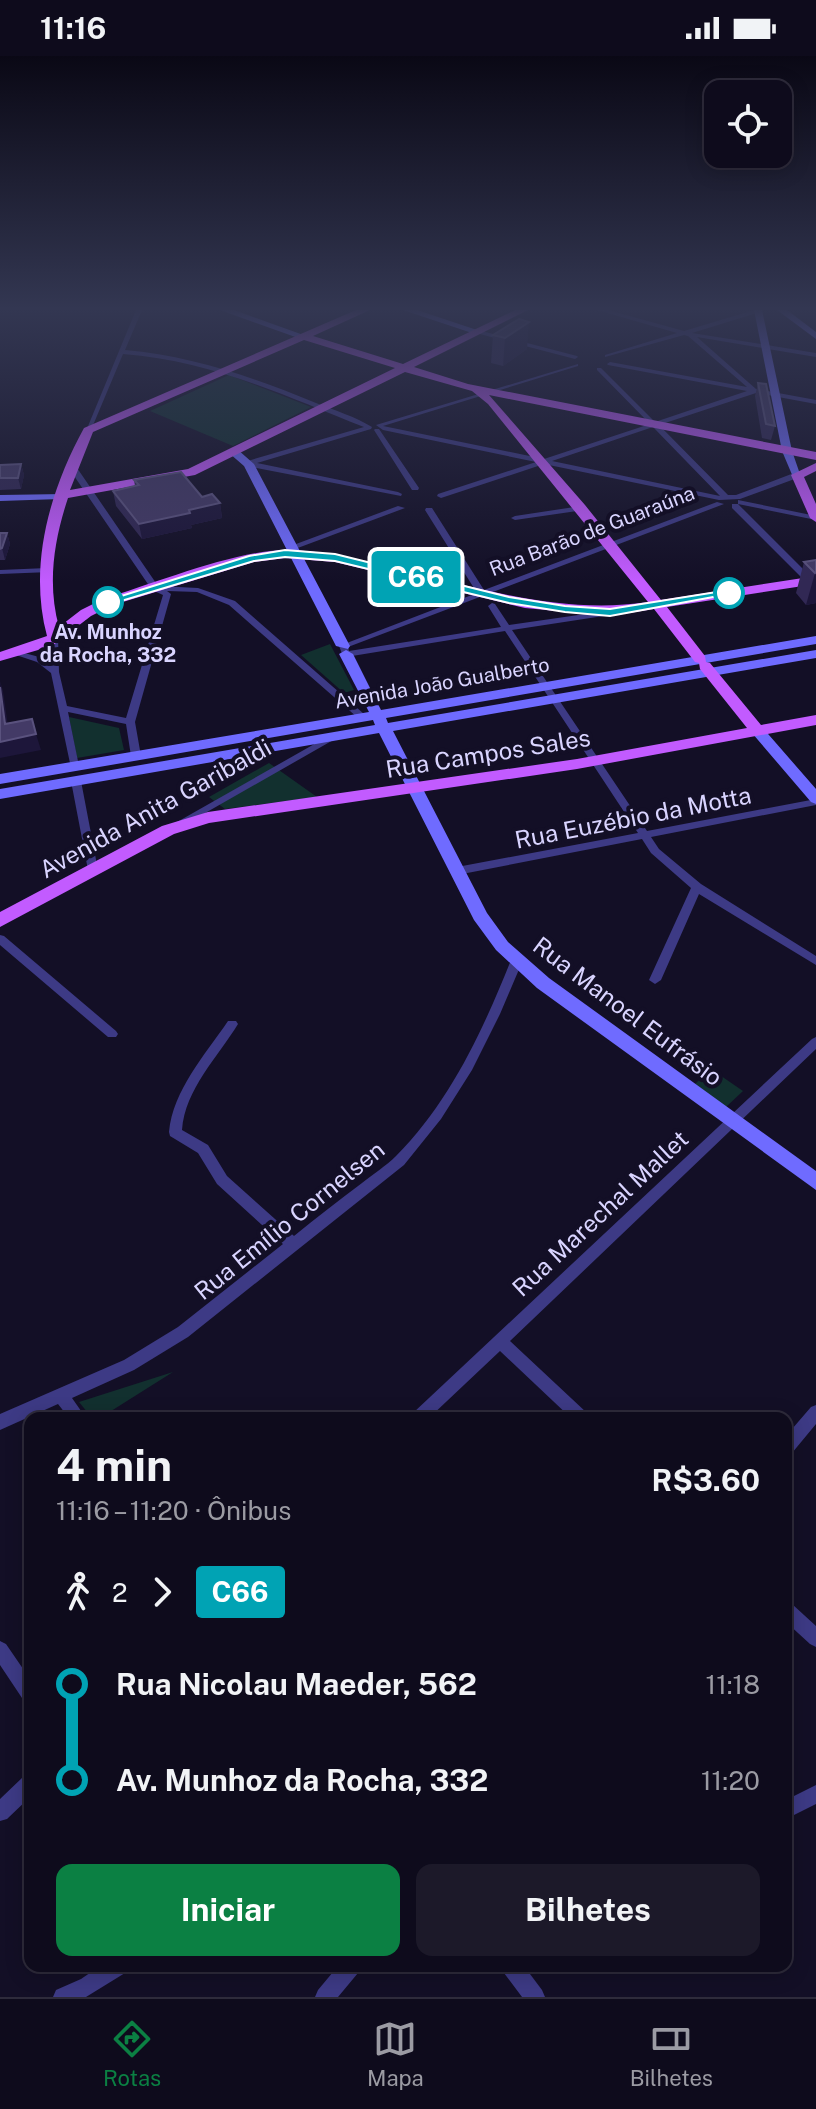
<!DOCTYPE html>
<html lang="pt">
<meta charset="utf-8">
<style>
body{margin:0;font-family:"Public Sans",sans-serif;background:#1c1929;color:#f1f3f6;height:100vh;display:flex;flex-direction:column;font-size:30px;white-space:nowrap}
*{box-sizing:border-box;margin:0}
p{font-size:26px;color:#9b9ba3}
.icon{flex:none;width:44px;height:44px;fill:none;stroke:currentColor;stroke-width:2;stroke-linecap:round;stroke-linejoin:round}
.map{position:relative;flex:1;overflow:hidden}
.panel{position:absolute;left:24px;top:1356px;width:768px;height:560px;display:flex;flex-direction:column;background:#0e0b1c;border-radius:16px;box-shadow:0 4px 20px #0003,0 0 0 2px #2e2b3b}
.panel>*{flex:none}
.badge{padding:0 16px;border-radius:6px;font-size:28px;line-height:52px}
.tools{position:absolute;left:704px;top:24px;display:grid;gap:16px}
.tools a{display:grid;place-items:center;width:88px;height:88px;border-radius:16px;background:#0e0b1c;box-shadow:0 4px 20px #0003,0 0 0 2px #2e2b3b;font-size:40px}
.map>.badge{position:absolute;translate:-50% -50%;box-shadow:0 0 0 4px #fff}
.legs{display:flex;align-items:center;gap:12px;height:88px;padding:0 32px;font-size:26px}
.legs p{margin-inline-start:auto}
.headline{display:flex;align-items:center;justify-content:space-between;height:136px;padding:0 32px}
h1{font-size:44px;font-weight:700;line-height:60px}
.action{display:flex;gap:16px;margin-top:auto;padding:16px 32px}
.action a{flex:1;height:92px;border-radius:16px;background:#0b8043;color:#fff;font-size:32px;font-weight:700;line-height:92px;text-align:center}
.action a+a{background:#1c1929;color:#f1f3f6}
ul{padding:0 32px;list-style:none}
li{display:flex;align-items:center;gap:28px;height:96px;font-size:30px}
li i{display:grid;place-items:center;width:12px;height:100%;margin:0 10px;background:currentColor}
li i::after{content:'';width:20px;height:20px;margin:-10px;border:6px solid;border-radius:50%;background:#0e0b1c}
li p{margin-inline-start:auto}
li:first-child i{background:linear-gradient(#0000 50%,currentColor 0)}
li:last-child i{background:linear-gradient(currentColor 50%,#0000 0)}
.status{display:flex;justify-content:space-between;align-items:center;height:56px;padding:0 40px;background:#0e0b1c;direction:ltr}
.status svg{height:22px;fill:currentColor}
.tabs{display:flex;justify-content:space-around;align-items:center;height:112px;border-top:2px solid #2e2b3b;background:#0e0b1c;font-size:22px;color:#9b9ba3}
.tabs a{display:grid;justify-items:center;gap:4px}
.tabs .selected{color:#0b8043}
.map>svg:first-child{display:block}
.green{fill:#12302f}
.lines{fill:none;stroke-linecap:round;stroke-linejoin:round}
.street{fill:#3d3a85;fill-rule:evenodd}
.secondary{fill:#6f6bff;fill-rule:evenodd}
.primary{fill:#c25bff;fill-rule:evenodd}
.wall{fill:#312854}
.shaded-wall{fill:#1d163a}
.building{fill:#433a66;stroke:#5a527e;stroke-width:2}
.line-1{fill:#00a3b4;stroke:#fff;stroke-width:2}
.stop-1-dot{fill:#fff;stroke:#00a3b4;stroke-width:4}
.labels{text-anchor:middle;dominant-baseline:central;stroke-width:8;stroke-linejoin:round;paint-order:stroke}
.far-street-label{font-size:20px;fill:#d9d4ff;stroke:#130f26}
.far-stop-label{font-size:20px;font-weight:bold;fill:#d9d4ff;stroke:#130f26}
.street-label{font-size:24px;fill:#d9d4ff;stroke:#130f26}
</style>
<div class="status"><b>11:16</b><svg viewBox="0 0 49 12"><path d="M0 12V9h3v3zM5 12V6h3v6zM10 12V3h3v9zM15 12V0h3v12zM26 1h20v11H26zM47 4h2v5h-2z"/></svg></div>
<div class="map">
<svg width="816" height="1941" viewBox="0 0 816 1941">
<rect width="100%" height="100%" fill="#130f26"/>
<path class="green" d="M229 319 311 351 233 390 150 355Z
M330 588 354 634 344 637 301 599Z
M69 661 119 672 124 694 77 702Z
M269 707 317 741 225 753 209 741Z
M711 1013 743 1035 726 1051 695 1028Z
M173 1316 100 1362H92L79 1346Z"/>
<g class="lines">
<path class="street" d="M136 254H142L125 294C192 300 253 321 316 347 334 354 356 361 372 371L371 373 257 407 398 436 402 438 401 440 246 410V406L251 404 364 371C283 339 212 305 123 298L91 374 86 375Z
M597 254H608L684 275 754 254H760V256L692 277 816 297V301L697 281 756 333 816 344V348L756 337 659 369 728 439H736L794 417H800V421L740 443 719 444 544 408 441 442 437 440 438 438 536 406 383 374 376 369 578 308V310L383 370 544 403 650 368 597 314V312H601L655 366 747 335 608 309 607 308 610 306 747 331 688 280 684 279 605 301V299L677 277ZM653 371 720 440 552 405Z
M478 274 577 300 578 301 575 303 476 277Z
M375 373H379L419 432 418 434H412L374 374Z
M69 409H75L158 530 198 532 235 545 364 658V662H358L229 549 197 536 167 535 171 538 135 666 141 700 136 703 131 700 126 668 68 656 79 710 77 712H71L51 617 37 606 13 598 17 595 43 602 51 608V583L58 581 59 616 67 650 126 662 163 539 152 534 68 411Z
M738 444 816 460V464L738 448Z
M717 446 724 448 348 591 349 595 501 571 488 550 492 547 495 548 509 569 613 554V558L610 559 512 574 647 775 816 743V749L651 781 659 793 701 828 816 900V909L699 838 661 924 655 928 649 924 691 832 651 797 642 783 457 819 452 815 457 811 638 777 505 575 346 601 343 600 339 590 477 537 425 454 426 452H432L484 534Z
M732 448H738L813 523V527H807L732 452Z
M398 450 405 452 295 493 288 491Z
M581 450 585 452 584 454 515 464 511 462 515 460Z
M47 512H50V516L0 518V514Z
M332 678 335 679V683L179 772H171L170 770Z
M76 722 81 725 98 814 93 818 88 814 71 725Z
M0 879 4 880 116 975 118 978 116 981H108L0 889Z
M517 900 523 904 500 958 472 1014 441 1063 404 1109 188 1281 134 1314 72 1342 86 1362H69L58 1348 0 1374V1358L124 1304 178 1271 283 1188 217 1128 198 1097 170 1080 169 1076C173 1034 205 999 228 965H236L238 968C218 1001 185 1033 182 1074L208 1089 227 1120 294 1180C316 1162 339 1144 362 1127 373 1118 386 1110 396 1100 450 1046 483 974 511 904Z
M816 981V993L510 1285 587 1357 590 1362H571L500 1295 429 1362H410L413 1357 812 983Z
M816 1349V1368L792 1397 786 1400V1380L811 1351Z
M786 1546 792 1548 816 1570V1591L810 1588 786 1566Z
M0 1585 6 1588 30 1623V1648L24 1645 0 1609Z
M30 1719V1741L7 1763 0 1765V1743L23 1721Z
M816 1729V1748L786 1763V1744Z
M100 1910H128L125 1917 86 1941H53L56 1934 81 1923Z
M338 1910H361L358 1917 338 1941H315L318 1934Z
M501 1910H524L542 1934 545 1941H522L504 1917Z"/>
<path class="secondary" d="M220 254H234L309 281 301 283Z
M403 254H417L483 276 475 278Z
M754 254H762L792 395 801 421H793L782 395Z
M777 254H787L816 276V283Z
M229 393H237L254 408 350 590 348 593 336 590 244 410 229 397Z
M64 438V442L60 443 0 445V439Z
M816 580V588L386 662 388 667 816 594V602L393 675 487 857 508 886 549 922 816 1115V1134L537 932 496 894 474 864 379 677 0 743V733L375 669 373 664 0 728V718L369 656 339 598 346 594 353 598 381 654Z
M757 670 762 671 816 733V748L811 746 752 677 750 674Z"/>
<path class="primary" d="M356 254H370L313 280 403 308 515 254H528L414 311 468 328 816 396V404L489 339 585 449 661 544 816 520V528L667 551 705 600 706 606 710 607 761 669 816 659V669L577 713 209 767 174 778 0 871V856L162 770 208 756 577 703 747 672 700 613 699 607 695 606 654 553 610 560 525 552 335 506 285 502 254 506 113 549 91 560 52 590 0 605V596L47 580C28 509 50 434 84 372ZM304 284 395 312 188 413 70 434 93 376ZM405 316 472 335 488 348 648 546C562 559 478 532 395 512 359 504 323 494 286 494 236 494 153 528 103 543L81 554 59 571C47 528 54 484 68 442L195 419Z
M816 407V415L804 421 816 448V466L810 462 791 419Z"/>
</g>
<path class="wall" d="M519 263 527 293 503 310 491 307 493 279Z
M758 327 775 370 771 384 762 382 755 340Z
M21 408 24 419 21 433 0 434V409Z
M134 424 202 441 220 447 222 462 191 469 192 472 142 483 116 450 113 435 135 430Z
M0 477H7L10 488 5 504H0Z
M816 504V547L806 549 796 537 804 506Z"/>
<path class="shaded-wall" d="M529 266 527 293 503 310 505 282Z
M21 408 24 419 21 433 18 422Z
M220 447 222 462 191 469 192 472 142 483 139 468 189 454Z
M7 477 10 488 5 504 2 492Z
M816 516V547L806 549 815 517Z
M0 625 3 635 10 684 5 668Z
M36 678 41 694 0 702V686Z"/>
<path class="building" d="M519 263 529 266 505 282 493 279Z
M758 327 766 328 775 370 766 368Z
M21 408 18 422H0V409Z
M181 416 202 441 212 438 220 447 189 454 190 457 139 468 113 435 139 429 134 424Z
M0 477H7L2 492 0 493Z
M816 504V516L815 517 804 506Z
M0 631 5 668 32 663 36 678 0 686Z"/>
<linearGradient id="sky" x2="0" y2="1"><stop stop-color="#0a0815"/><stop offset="0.48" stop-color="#333752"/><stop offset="1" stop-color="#333752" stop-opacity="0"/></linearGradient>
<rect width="816" height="526" fill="url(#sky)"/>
<path class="line-1" d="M285 494 335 498 509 541 565 550 610 553 729 534 735 537 610 560 565 556 509 547 335 505 285 501 254 505 108 549 102 546 249 500Z"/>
<g class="stop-1-dot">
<circle cx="729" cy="537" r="14"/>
<circle cx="108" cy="546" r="14"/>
</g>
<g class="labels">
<g class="far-street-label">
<text transform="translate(592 475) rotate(-21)">Rua Barão de Guaraúna</text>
<text transform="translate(442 627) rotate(-10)">Avenida João Gualberto</text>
</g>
<g class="far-stop-label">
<text x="108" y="576">Av. Munhoz<tspan x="108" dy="23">da Rocha, 332</tspan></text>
</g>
<g class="street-label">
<text transform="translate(488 697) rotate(-9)">Rua Campos Sales</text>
<text transform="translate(155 752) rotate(-29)">Avenida Anita Garibaldi</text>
<text transform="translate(633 761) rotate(-11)">Rua Euzébio da Motta</text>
<text transform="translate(628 955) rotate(37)">Rua Manoel Eufrásio</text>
<text transform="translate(600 1157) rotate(-43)">Rua Marechal Mallet</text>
<text transform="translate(289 1164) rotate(-39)">Rua Emílio Cornelsen</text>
</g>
</g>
</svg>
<div class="tools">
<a><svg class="icon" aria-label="locate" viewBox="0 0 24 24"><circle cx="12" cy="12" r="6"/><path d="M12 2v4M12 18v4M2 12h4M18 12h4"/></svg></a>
</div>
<b class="badge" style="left:416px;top:521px;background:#00a3b4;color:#fff">C66</b>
<section class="panel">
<div class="headline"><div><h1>4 min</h1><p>11:16 – 11:20 · Ônibus</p></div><b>R$3.60</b></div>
<div class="legs"><svg class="icon" aria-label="walk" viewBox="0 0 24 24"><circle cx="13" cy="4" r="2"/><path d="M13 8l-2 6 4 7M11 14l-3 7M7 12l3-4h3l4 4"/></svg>2<svg class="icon" aria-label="forward" viewBox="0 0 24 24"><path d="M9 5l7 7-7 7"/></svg><b class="badge" style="background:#00a3b4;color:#fff">C66</b></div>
<ul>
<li><i style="color:#00a3b4"></i><b>Rua Nicolau Maeder, 562</b><p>11:18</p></li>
<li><i style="color:#00a3b4"></i><b>Av. Munhoz da Rocha, 332</b><p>11:20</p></li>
</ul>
<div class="action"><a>Iniciar</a><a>Bilhetes</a></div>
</section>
</div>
<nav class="tabs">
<a class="selected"><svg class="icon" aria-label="directions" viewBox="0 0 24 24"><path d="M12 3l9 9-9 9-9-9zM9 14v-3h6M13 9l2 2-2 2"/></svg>Rotas</a>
<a><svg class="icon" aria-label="map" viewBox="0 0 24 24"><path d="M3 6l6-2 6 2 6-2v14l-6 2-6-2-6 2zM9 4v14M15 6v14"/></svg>Mapa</a>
<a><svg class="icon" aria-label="tickets" viewBox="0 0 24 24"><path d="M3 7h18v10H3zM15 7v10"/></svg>Bilhetes</a>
</nav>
